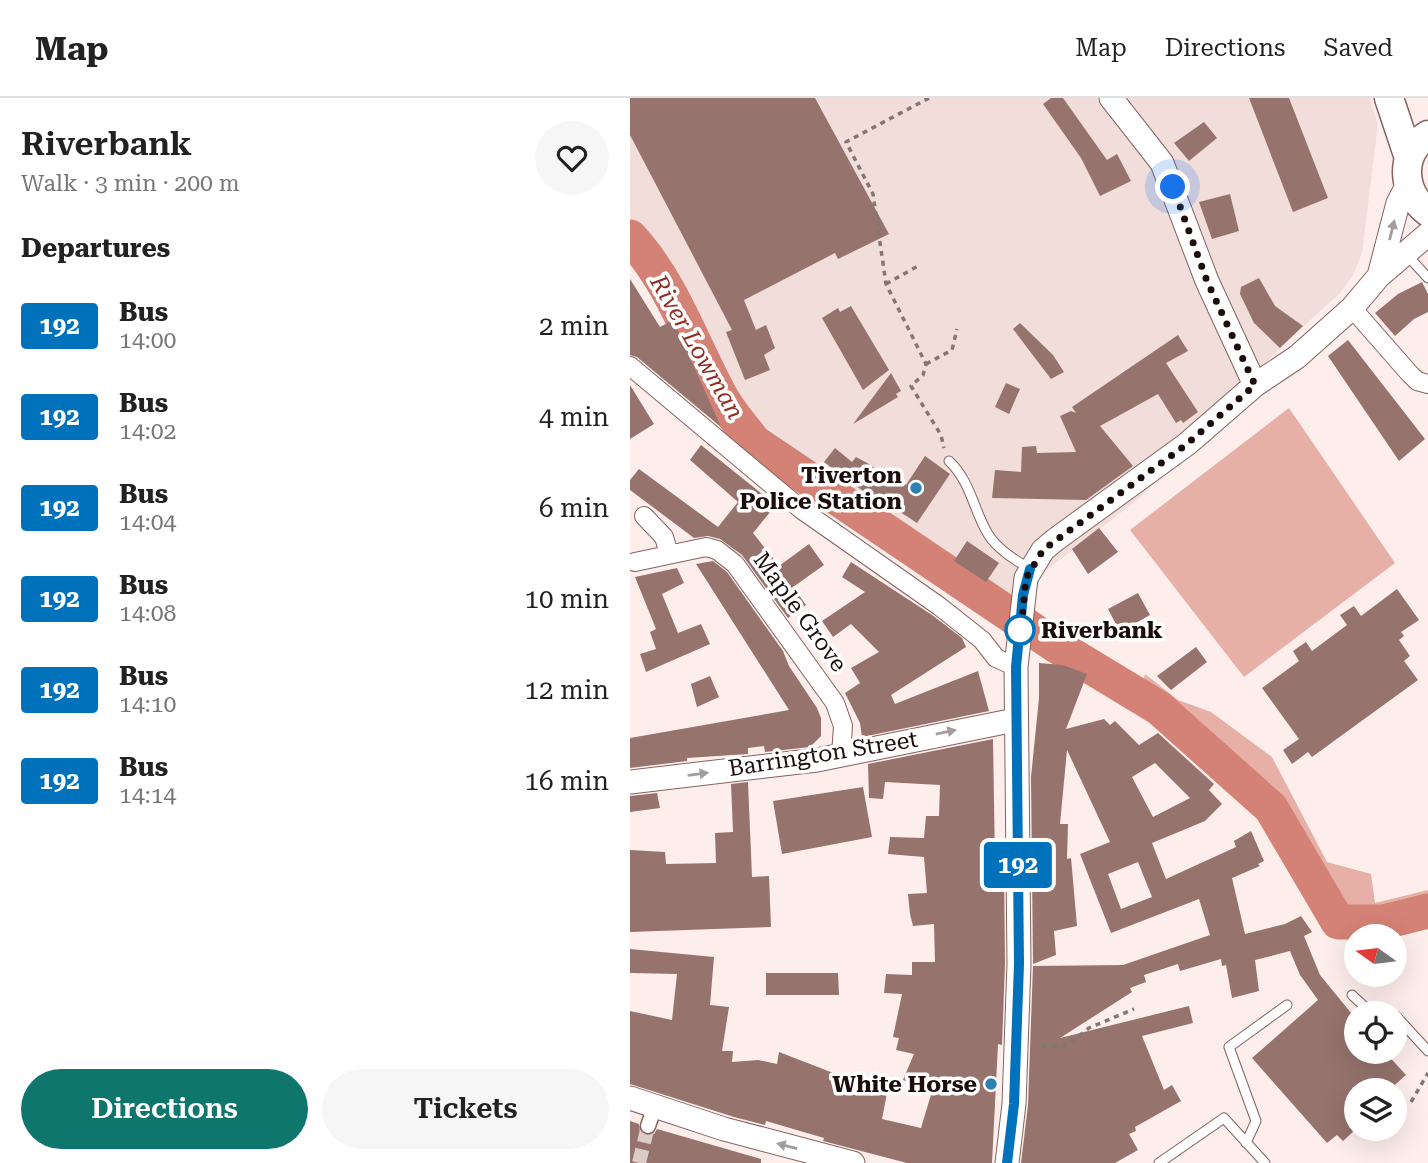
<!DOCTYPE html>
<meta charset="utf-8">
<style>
body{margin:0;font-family:"Roboto Serif",serif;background:#f6f6f6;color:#222;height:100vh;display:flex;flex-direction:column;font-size:26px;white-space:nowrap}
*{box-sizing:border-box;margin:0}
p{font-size:23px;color:#767676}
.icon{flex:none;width:38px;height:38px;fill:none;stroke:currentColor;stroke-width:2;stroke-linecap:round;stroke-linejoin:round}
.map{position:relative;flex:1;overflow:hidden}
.sheet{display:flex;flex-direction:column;background:#fff;width:630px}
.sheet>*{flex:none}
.badge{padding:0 14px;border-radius:5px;font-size:24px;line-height:46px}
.needle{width:46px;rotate:284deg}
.tools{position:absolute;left:714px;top:826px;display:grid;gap:14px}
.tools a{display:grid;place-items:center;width:63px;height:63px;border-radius:50%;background:#fff;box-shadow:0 7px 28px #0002;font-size:35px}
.you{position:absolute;width:35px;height:35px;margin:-18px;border:5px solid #fff;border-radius:50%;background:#1a73e8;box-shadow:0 0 0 10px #1a73e833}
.map>.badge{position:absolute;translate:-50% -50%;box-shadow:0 0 0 4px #fff}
h2{padding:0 21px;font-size:26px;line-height:63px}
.round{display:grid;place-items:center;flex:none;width:74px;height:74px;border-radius:37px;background:#f6f6f6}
.head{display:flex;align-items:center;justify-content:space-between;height:119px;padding:0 21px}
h1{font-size:33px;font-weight:600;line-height:52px}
.button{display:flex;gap:14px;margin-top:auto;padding:14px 21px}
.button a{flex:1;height:80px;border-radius:42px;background:#0f766e;color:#fff;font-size:28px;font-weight:600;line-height:80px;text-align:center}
.button a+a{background:#f6f6f6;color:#222}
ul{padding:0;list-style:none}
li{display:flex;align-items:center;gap:21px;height:91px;padding:0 21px}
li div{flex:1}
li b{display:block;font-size:26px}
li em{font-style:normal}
li .badge{min-width:77px;font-weight:700;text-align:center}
header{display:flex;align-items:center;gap:42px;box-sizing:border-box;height:98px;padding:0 35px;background:#fff;border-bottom:2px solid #e0e0e0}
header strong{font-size:33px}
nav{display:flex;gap:38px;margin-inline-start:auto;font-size:24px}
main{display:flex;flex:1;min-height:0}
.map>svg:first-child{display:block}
.built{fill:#f1ddda}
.green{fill:#e6b0a7}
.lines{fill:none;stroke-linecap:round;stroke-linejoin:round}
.river{stroke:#d58276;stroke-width:35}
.building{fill:#96736d;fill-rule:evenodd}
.pedestrian-tunnel{stroke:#dcccc9;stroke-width:14;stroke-dasharray:14 7;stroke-linecap:butt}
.service-casing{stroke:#84625d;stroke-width:11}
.pedestrian-casing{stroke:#84625d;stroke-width:17}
.minor-casing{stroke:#84625d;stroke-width:20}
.tertiary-casing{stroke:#84625d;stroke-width:25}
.primary-casing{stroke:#84625d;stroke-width:31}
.path{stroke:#847673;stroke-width:3.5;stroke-dasharray:5 5;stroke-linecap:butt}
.service{stroke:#fff;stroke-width:9}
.pedestrian{stroke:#fff;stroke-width:14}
.minor{stroke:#fff;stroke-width:18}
.tertiary{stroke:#fff;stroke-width:23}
.primary{stroke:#fff;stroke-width:28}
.oneway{fill:#a39e9d}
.line-casing{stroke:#fff;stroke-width:16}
.line{stroke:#0072bc;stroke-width:10}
.walk{stroke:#1a0d0b;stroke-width:7;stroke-dasharray:0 12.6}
.poi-dot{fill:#2e80b1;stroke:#fff;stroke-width:2.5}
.stop-dot{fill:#fff;stroke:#0072bc;stroke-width:3.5}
.labels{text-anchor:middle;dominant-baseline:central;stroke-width:7;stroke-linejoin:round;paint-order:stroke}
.poi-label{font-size:23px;font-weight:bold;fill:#1a0d0b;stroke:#fff;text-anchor:end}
.street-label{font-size:23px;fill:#1a0d0b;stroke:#fff}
.stop-label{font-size:23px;font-weight:bold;fill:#1a0d0b;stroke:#fff;text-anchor:start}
.water-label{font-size:24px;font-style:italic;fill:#912e24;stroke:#fff}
</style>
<header>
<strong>Map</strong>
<nav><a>Map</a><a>Directions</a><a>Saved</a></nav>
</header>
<main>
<section class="sheet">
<div class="head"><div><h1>Riverbank</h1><p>Walk · 3 min · 200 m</p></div><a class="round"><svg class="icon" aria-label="heart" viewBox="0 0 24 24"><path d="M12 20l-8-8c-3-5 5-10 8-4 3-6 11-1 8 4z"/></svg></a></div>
<h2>Departures</h2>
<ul>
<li><span class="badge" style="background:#0072bc;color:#fff">192</span><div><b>Bus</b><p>14:00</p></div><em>2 min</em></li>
<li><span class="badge" style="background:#0072bc;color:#fff">192</span><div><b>Bus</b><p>14:02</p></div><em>4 min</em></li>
<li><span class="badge" style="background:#0072bc;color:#fff">192</span><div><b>Bus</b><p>14:04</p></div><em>6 min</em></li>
<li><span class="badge" style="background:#0072bc;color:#fff">192</span><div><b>Bus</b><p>14:08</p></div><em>10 min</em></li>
<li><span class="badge" style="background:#0072bc;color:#fff">192</span><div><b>Bus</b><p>14:10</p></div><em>12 min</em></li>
<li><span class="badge" style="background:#0072bc;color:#fff">192</span><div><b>Bus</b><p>14:14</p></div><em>16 min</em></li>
</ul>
<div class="button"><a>Directions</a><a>Tickets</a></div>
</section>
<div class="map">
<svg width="798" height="1065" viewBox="0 0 798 1065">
<rect width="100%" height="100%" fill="#feeeeb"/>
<path class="built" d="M0 0H740L748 26 732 155 723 177 710 195 650 250 511 399 356 519 91 314 0 133Z"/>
<path class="green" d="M659 310 765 465 614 579 500 432Z
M515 576 548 602 581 614 642 659 697 764 741 776 745 805 798 792V825L714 841 656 736 575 660 506 605Z"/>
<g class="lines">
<path class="river" d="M0 139C41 183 61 243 89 295 98 313 112 328 124 344L425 547 529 610 641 710 708 824H754L798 813"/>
</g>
<path class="building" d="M0 0H185L259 136 208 161 205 155 114 202 126 232 136 227 145 250 134 257 140 272 115 282 96 234 102 232 0 37Z
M421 0H433L477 62 487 56 501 83 470 98 451 60 413 6Z
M619 0H659L698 100 663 114Z
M574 24 587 40 559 63 544 45Z
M600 96 609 133 582 141 569 104Z
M629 180 645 208 673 228 650 250 624 225 610 196 611 189Z
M0 181 30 229 43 222 91 329 7 259 0 257Z
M792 184 798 196V214L784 221 765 238 745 215 768 196Z
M221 208 259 272 233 292 192 220 208 210 210 214Z
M390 225 423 257 434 274 421 281 383 231Z
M548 237 558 253 536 265 568 314 553 325 551 322 546 325 528 296 470 328 503 368 456 402 362 400 365 372 391 374 392 349 406 348 407 355 446 354 430 318 441 313 446 315 442 309Z
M718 242 795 341 769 363 698 258Z
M261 275 271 293 266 296 268 299 223 326Z
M376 285 390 291 379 316 365 309Z
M0 287 24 326 0 341Z
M71 347 146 407 123 435 149 468 179 446 194 467 163 489 176 507 158 520 112 457 90 441 78 438 64 440 0 392V382L9 371 88 429 108 404 60 362Z
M205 350 222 364 226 359 239 366 264 385 267 380 276 387 295 358 320 376 287 425 243 396 241 399 194 364Z
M469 430 488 454 458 476 442 451Z
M337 443 369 465 356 484 324 463Z
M83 463 97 474 153 553 159 568 187 610 191 620V638L180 649 135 654 134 648 118 650V656L57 660V663L0 670V640L159 612 66 466Z
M221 464 302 517 332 540 336 549 261 597 265 606 348 573 359 613 232 639 230 625 215 595 230 585 221 570 249 554 221 526 203 539 192 523 235 494 212 479Z
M47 470 54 485 32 496 48 535 71 526 80 546 16 574 10 556 26 551 20 534 26 531 5 479Z
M767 491 789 522 771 534 774 538 769 542 780 558 774 563 788 582 682 659 678 654 662 666 653 652 669 641 632 590 669 563 663 553 676 544 682 553 717 527 710 517 724 508 731 518Z
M508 495 520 517 490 534 478 511Z
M566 549 577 564 541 592 527 578Z
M409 565 433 567 457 576 436 631 474 621 480 627 485 623 509 647 528 635 584 686 579 692 592 706 575 723 522 745 536 781 606 749 604 743 621 733 634 763 628 766 630 768 602 780 615 836 655 826 671 818 682 834 674 838 690 877 726 921V954H755L776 977 759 992H726V1031L713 1043 707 1037 697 1045 622 960 688 902 670 877 660 853 625 862 629 893 602 900 596 867 592 868 591 861 550 873 548 866 514 877 516 884 500 890 502 894 430 940 559 908 563 925 512 938 534 992 542 987 551 1003 505 1029 506 1033 499 1036 508 1052 485 1065H391L398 1007 403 868 493 867 580 837 569 801 481 835 450 756 480 744 437 652 430 726H438L437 761 441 760 447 828 424 833 426 857 403 866 401 679 409 600ZM525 665 560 700 523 719 502 679ZM508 764 522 799 491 811 478 776Z
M80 578 89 599 67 609 61 586Z
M363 641 365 764H374L375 866 372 947 368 946 362 1065H277L193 1043 194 1040 136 1023 135 1027 104 1019 0 986V913L42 922 47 876 0 875V851L84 859 80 907 99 909 92 953H103L102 964 128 962 147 966 149 954 224 983 221 987 257 995 252 1021 291 1030 303 990 273 982 284 956 266 952 269 940 263 939 272 896 254 895 256 876 282 877V864H305L304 826 283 828 280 816 278 796 297 795 294 759 258 756 260 739 294 740 296 718H309L310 687 255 684 253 701 239 700 238 666Z
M118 684 122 779 139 778 141 829 0 834V752L35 754 36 766 86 765 85 735 103 734 101 686Z
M233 689 242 739 152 756 143 703Z
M27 695 30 710 0 714V698Z
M136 875H208L209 897H136Z
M0 1023 9 1026 10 1034 15 1037 24 1036 27 1031 131 1061V1065H0Z"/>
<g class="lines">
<path class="pedestrian-tunnel" d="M9 1065 18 1028"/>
<g class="service-casing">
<path id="service" d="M776 156 798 180
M319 363C341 384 343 411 358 436 367 451 385 462 400 471
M722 897 737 911 752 915
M765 917 798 953
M616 1045 626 1023 599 949 657 907
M529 1065 594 1020 635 1065"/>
</g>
<g class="pedestrian-casing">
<path id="pedestrian" d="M18 1028 25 1008"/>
</g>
<g class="minor-casing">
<path id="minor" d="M722 210 779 275 787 283 798 286
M0 268 172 412 309 508 352 542 366 560 386 569
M14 418 34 439 39 456
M5 464 76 449 87 452 105 466 205 605 213 628 211 657"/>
</g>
<g class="tertiary-casing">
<path id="tertiary" d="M481 0 532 65 577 183 625 287
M749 178 768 105 778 86
M0 684 187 662 385 622
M0 1000 94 1031 223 1065
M377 1065 384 1006 389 866 386 569 396 480 413 452 425 442 557 346 625 287 667 259 722 210 749 178 798 136"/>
</g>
<g class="primary-casing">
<path id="primary" d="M759 0 779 60
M798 37C769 55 771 94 798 114"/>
</g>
<path class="path" d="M299 0 216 44 243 96 256 186 296 266 293 277 281 288 311 337 314 350
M256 186 288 168
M296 266 322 252 327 231
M412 948 437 947 459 930 504 911
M781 1004 798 975"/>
<use href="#service" class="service"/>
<use href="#pedestrian" class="pedestrian"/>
<use href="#minor" class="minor"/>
<use href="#tertiary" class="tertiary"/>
<use href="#primary" class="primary"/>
</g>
<defs><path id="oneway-solid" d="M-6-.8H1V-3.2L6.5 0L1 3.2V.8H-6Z" transform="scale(1.75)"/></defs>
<g class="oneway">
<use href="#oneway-solid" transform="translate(762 132) rotate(-76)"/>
<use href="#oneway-solid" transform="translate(316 634) rotate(-12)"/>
<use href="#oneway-solid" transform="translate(68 676) rotate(-7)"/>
<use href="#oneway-solid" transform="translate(157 1048) rotate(-165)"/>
</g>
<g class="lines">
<g class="line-casing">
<path id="line" d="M377 1065 384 1006 389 866 386 569 393 497 400 471"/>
</g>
<use href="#line" class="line"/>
<path class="walk" d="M390 532V542L396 480 413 452 557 346 625 287 577 183 543 89"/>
</g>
<g class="poi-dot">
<circle cx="286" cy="390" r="7"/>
<circle cx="361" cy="986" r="7"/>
</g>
<circle class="stop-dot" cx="390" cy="532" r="14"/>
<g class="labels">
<g class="poi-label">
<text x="272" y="377">Tiverton<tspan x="272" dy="26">Police Station</tspan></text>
<text x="347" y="986">White Horse</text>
</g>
<g class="street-label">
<text transform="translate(170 514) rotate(54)">Maple Grove</text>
<text transform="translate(193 656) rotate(-9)">Barrington Street</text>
</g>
<g class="stop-label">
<text x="411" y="532">Riverbank</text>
</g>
<g class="water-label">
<text transform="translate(67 249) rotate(60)">River Lowman</text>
</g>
</g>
</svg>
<div class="tools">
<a><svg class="needle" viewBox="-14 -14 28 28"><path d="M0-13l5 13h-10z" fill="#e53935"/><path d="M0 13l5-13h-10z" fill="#767676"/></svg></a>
<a><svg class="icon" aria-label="locate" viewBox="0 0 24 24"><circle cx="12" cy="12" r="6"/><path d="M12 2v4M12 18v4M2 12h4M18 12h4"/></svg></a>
<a><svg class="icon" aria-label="layers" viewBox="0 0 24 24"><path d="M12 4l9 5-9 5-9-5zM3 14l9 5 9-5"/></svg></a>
</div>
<div class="you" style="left:543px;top:89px"></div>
<b class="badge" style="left:388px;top:767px;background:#0072bc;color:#fff">192</b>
</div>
</main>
